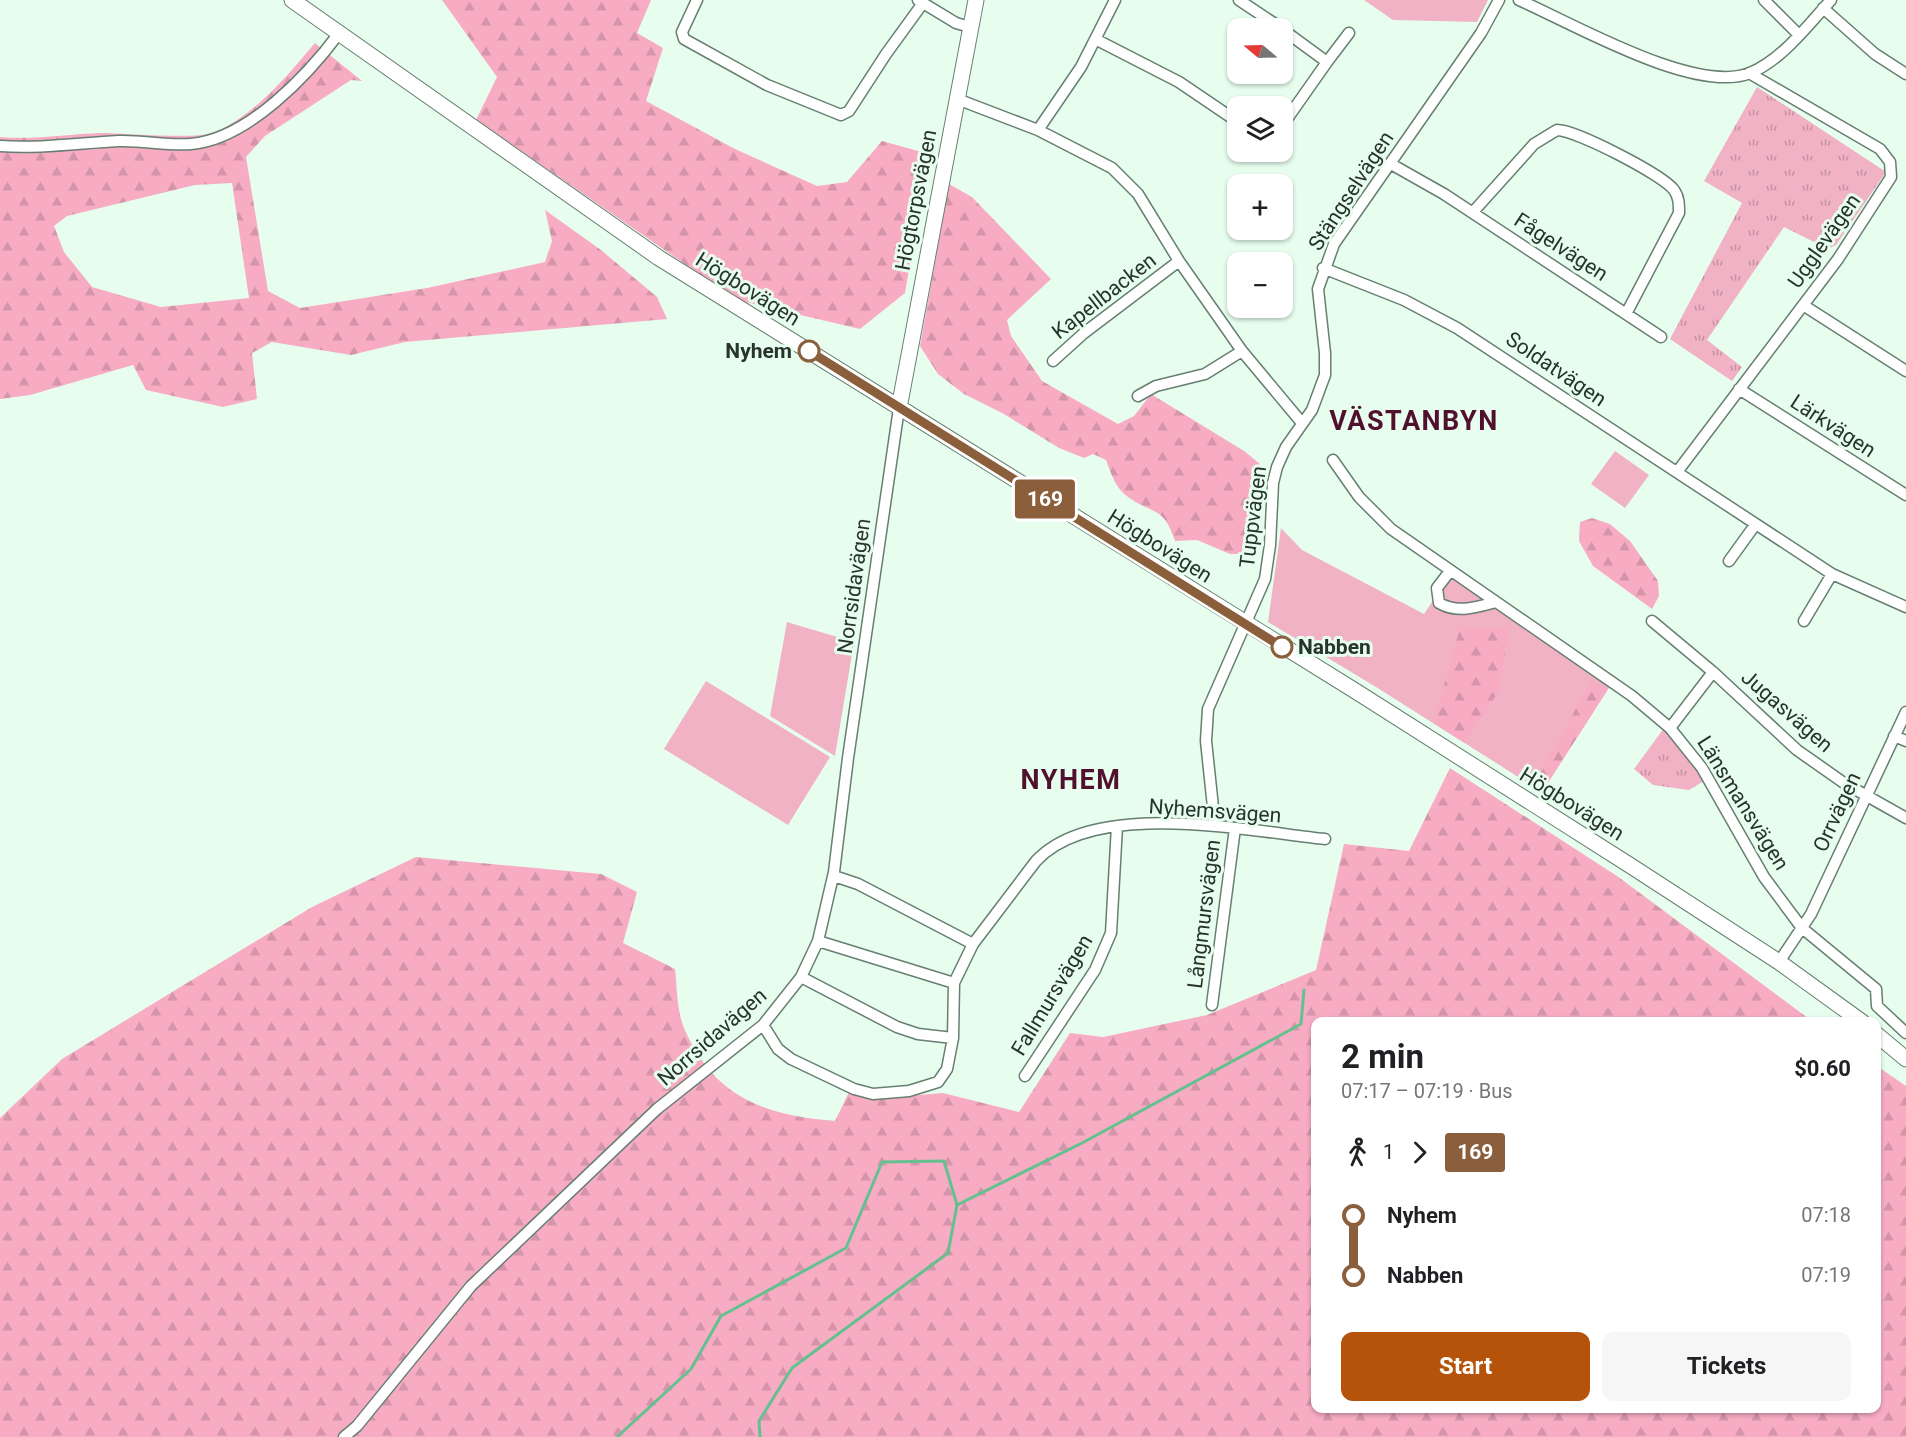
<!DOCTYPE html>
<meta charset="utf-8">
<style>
body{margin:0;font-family:Roboto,sans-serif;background:#f6f6f6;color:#202124;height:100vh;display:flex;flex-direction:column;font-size:22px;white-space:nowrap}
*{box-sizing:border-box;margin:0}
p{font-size:20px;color:#757577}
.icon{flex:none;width:33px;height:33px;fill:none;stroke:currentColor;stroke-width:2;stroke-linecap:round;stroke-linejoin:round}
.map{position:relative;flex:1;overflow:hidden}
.details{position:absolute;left:1311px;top:1017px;width:570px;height:396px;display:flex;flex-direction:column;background:#fff;border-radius:12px;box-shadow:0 2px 4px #0004}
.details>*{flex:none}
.badge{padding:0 12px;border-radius:4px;font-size:21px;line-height:39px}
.needle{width:39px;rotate:289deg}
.buttons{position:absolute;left:1227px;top:18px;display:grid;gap:12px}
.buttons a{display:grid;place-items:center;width:66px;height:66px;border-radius:12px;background:#fff;box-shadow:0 2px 4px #0004;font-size:30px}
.map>.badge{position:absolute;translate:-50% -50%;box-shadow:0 0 0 3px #fff}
.legs{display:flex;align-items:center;gap:9px;height:66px;padding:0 30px;font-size:20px}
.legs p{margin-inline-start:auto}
.summary{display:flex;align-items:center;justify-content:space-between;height:102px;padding:0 30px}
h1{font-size:33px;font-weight:700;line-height:45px}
.button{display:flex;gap:12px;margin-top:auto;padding:12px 30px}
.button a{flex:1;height:69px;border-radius:12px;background:#b45309;color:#fff;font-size:24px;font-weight:700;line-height:69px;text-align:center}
.button a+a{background:#f6f6f6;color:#202124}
ul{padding:0 30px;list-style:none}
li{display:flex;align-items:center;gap:21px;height:60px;font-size:22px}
li i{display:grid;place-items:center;width:9px;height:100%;margin:0 8px;background:currentColor}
li i::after{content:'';width:15px;height:15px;margin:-8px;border:4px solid;border-radius:50%;background:#fff}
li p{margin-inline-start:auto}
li:first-child i{background:linear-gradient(#0000 50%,currentColor 0)}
li:last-child i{background:linear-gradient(currentColor 50%,#0000 0)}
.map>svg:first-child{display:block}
.green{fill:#f1b2c6}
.forest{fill:url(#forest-firs);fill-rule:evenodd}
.park{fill:url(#park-tufts)}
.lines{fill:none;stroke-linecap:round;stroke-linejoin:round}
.stream{stroke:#64c18f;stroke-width:3}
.street-casing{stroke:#667f70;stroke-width:13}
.secondary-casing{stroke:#667f70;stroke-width:17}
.street{stroke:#fff;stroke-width:10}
.secondary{stroke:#fff;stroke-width:15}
.line-1-casing{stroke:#fff;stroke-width:14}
.line-1{stroke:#8b5e3c;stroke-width:9}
.stop-1-dot{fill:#fff;stroke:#8b5e3c;stroke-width:3}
.labels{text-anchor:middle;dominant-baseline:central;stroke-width:6;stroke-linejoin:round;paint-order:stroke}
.street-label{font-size:21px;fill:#29332d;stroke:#e7feef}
.stop-label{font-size:21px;font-weight:bold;fill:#29332d;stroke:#e7feef;text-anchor:end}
.district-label{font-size:27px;font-weight:bold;letter-spacing:1.5px;fill:#51102d;stroke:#e7feef}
</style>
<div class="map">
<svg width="1906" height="1437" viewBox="0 0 1906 1437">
<defs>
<pattern id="forest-firs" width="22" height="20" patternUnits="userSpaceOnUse" patternTransform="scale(1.5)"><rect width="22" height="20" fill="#f7acc4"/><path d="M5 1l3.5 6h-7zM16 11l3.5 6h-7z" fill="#d494a9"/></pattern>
<pattern id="park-tufts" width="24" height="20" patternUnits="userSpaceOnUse" patternTransform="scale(1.5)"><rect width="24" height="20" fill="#f1b2c6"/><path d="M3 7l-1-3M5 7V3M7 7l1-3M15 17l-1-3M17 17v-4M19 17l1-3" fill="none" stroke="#c391a1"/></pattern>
</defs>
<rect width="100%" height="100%" fill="#e7feef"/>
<path class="green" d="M1364 0H1488L1477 22 1393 20Z
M1615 451 1649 475 1625 508 1591 484Z
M1281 528 1302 550 1424 614 1454 569 1528 621 1616 677 1542 792 1376 687 1268 622Z
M787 622 854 642 835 756 770 716Z
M706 681 830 757 788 825 664 749Z"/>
<path class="forest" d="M442 0H651L637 33 663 48 646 101 735 149 817 186 847 182 882 141 929 154 905 293 860 329 737 300 476 120 497 77Z
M315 43 362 81 351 80 265 136 246 157 268 291 300 308 427 288 545 262 552 241 545 210 601 250 657 297 667 319 405 342 351 355 272 342 252 353 257 399 223 407 146 390 133 365 30 395 0 399V137C34 140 67 134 101 133 126 133 197 140 216 132 258 112 286 77 315 43ZM232 183 249 298 161 307 92 287 64 252 54 226 67 216 195 185Z
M949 184 972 197 1051 279 1007 320 1011 336 1042 381 1118 424 1134 416 1151 394 1244 451 1260 464 1249 507 1246 554H1230L1197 540 1175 541C1163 505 1153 515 1128 497 1115 488 1111 473 1106 460L1093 454 1084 458 1059 448 1004 414 964 394 938 374 920 346Z
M1592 518 1610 524 1630 541 1658 581 1659 596 1652 609 1593 566 1579 541 1580 522Z
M1460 628H1509L1500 689 1465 743 1433 723Z
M1591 681 1608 689 1542 792 1533 787Z
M1450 768 1617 876 1812 1021 1316 1022V1408H1876L1877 1066 1906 1086V1437H0V1118L62 1059 312 907 416 857 601 874 637 892 623 943 675 969C677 988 677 1011 684 1028 713 1097 766 1116 835 1121L849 1092 870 1099 943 1093 1019 1112 1070 1033 1103 1037 1207 1015 1316 970 1344 844 1409 851Z"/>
<path class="park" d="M1757 87 1886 172 1836 245 1828 249 1784 227 1707 340 1742 367 1732 381 1670 339 1742 203 1704 181Z
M1664 728 1704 781 1689 790 1653 785 1634 769Z"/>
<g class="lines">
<path class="stream" d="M617 1437 691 1369 721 1316 846 1248 882 1162 944 1161 957 1205
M760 1437 759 1421 792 1368 948 1253 957 1205 1082 1143 1301 1024 1304 990"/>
<g class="street-casing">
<path id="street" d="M697 0 682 32 684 39 767 85 841 115 849 111 886 54 923 3
M918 0 956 23 970 27
M1239 0 1281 28
M1519 0C1572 23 1695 95 1750 73 1782 60 1808 25 1831 0
M1764 0 1798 34
M1823 8 1875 54 1906 74
M1282 29 1327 62 1282 126
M1097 40 1179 82 1238 122
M1327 62 1349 33
M957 99 1038 130 1112 168 1138 194 1179 261 1242 351 1302 423
M1038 130 1081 67 1115 0
M0 146C38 149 80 143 118 141 142 140 168 146 191 144 248 139 308 75 340 32
M1391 164 1444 194 1661 337
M1473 212 1534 144 1557 130C1576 130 1663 175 1674 190 1679 197 1679 204 1679 213L1626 314
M1323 268 1404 300 1457 328 1832 574 1906 607
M1803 305 1906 371
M1053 361 1084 333 1179 261
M1739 389 1906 495
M1138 396 1156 386 1205 374 1242 351
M1333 460 1359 497 1391 529 1632 696 1670 728 1702 768 1764 877 1802 928 1876 989 1877 1006 1906 1033
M1677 472 1838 259 1891 177 1890 162 1880 149 1749 73
M1729 561 1755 525
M1450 571 1437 588 1439 603C1458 614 1477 607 1496 602
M1652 621 1713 672 1797 750 1844 783 1906 818
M1804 621 1832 574
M1670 728 1713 672
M1894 736 1906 741
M1215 826 1206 741 1208 709 1265 579 1270 545 1273 483 1277 467 1286 447 1312 410 1325 375V353L1318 289 1334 244 1481 33 1499 0
M834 876 858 884 973 944 1036 861C1094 798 1248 831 1325 839
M818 941 954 983
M1779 962 1811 914 1906 712
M801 977 897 1027 918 1034 953 1038 954 983 973 944
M1212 1005 1235 828
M763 1025 778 1049 791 1059 854 1089 873 1094 909 1091 938 1082 947 1069 953 1038
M1025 1076 1095 970 1111 933 1117 826
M344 1437 357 1426 471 1286 657 1109 763 1025 801 977 818 941 834 872 848 758 899 408"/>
</g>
<g class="secondary-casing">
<path id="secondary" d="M292 0 659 258 1357 692 1631 866 1779 962 1862 1022
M899 408 976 0
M1876 1034 1906 1059"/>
</g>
<use href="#street" class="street"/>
<use href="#secondary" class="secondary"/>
</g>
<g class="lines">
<g class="line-1-casing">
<path id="line-1" d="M809 351 1282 647"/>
</g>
<use href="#line-1" class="line-1"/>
</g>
<g class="stop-1-dot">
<circle cx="809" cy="351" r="10"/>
<circle cx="1282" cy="647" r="10"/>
</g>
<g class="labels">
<g class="street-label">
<text transform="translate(1351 191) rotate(-57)">Stängselvägen</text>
<text transform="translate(916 200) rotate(-79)">Högtorpsvägen</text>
<text transform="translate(1824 241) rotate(-55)">Ugglevägen</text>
<text transform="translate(1561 247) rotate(33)">Fågelvägen</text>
<text transform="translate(748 289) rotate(32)">Högbovägen</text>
<text transform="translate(1104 296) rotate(-38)">Kapellbacken</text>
<text transform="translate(1556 369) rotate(34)">Soldatvägen</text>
<text transform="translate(1833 426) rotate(33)">Lärkvägen</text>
<text transform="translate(1253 517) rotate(-83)">Tuppvägen</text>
<text transform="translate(1160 546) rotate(32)">Högbovägen</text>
<text transform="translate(854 586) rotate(-82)">Norrsidavägen</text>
<text transform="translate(1787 711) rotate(41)">Jugasvägen</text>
<text transform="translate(1743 803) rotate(58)">Länsmansvägen</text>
<text transform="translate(1572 804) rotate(32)">Högbovägen</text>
<text transform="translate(1215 811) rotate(4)">Nyhemsvägen</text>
<text transform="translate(1837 812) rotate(-65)">Orrvägen</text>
<text transform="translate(1204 914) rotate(-83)">Långmursvägen</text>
<text transform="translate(1052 995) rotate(-59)">Fallmursvägen</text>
<text transform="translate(712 1037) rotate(-41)">Norrsidavägen</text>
</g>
<g class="stop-label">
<text x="792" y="351">Nyhem</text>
<text x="1298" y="647" text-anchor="start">Nabben</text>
</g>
<g class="district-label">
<text x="1414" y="421">VÄSTANBYN</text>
<text x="1071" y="780">NYHEM</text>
</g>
</g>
</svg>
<div class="buttons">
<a><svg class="needle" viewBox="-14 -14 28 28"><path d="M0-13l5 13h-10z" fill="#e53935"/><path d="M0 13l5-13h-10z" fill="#757577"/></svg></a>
<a><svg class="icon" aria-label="layers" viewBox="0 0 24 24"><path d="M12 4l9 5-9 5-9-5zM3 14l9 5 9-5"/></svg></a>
<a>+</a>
<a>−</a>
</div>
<b class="badge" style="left:1045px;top:499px;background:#8b5e3c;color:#fff">169</b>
<section class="details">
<div class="summary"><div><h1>2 min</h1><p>07:17 – 07:19 · Bus</p></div><b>$0.60</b></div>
<div class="legs"><svg class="icon" aria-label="walk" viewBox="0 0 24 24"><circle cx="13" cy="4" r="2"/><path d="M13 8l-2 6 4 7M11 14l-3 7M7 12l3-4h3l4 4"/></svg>1<svg class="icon" aria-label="forward" viewBox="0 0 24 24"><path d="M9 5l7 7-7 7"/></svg><b class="badge" style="background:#8b5e3c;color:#fff">169</b></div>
<ul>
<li><i style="color:#8b5e3c"></i><b>Nyhem</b><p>07:18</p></li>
<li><i style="color:#8b5e3c"></i><b>Nabben</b><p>07:19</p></li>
</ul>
<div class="button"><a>Start</a><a>Tickets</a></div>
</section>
</div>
